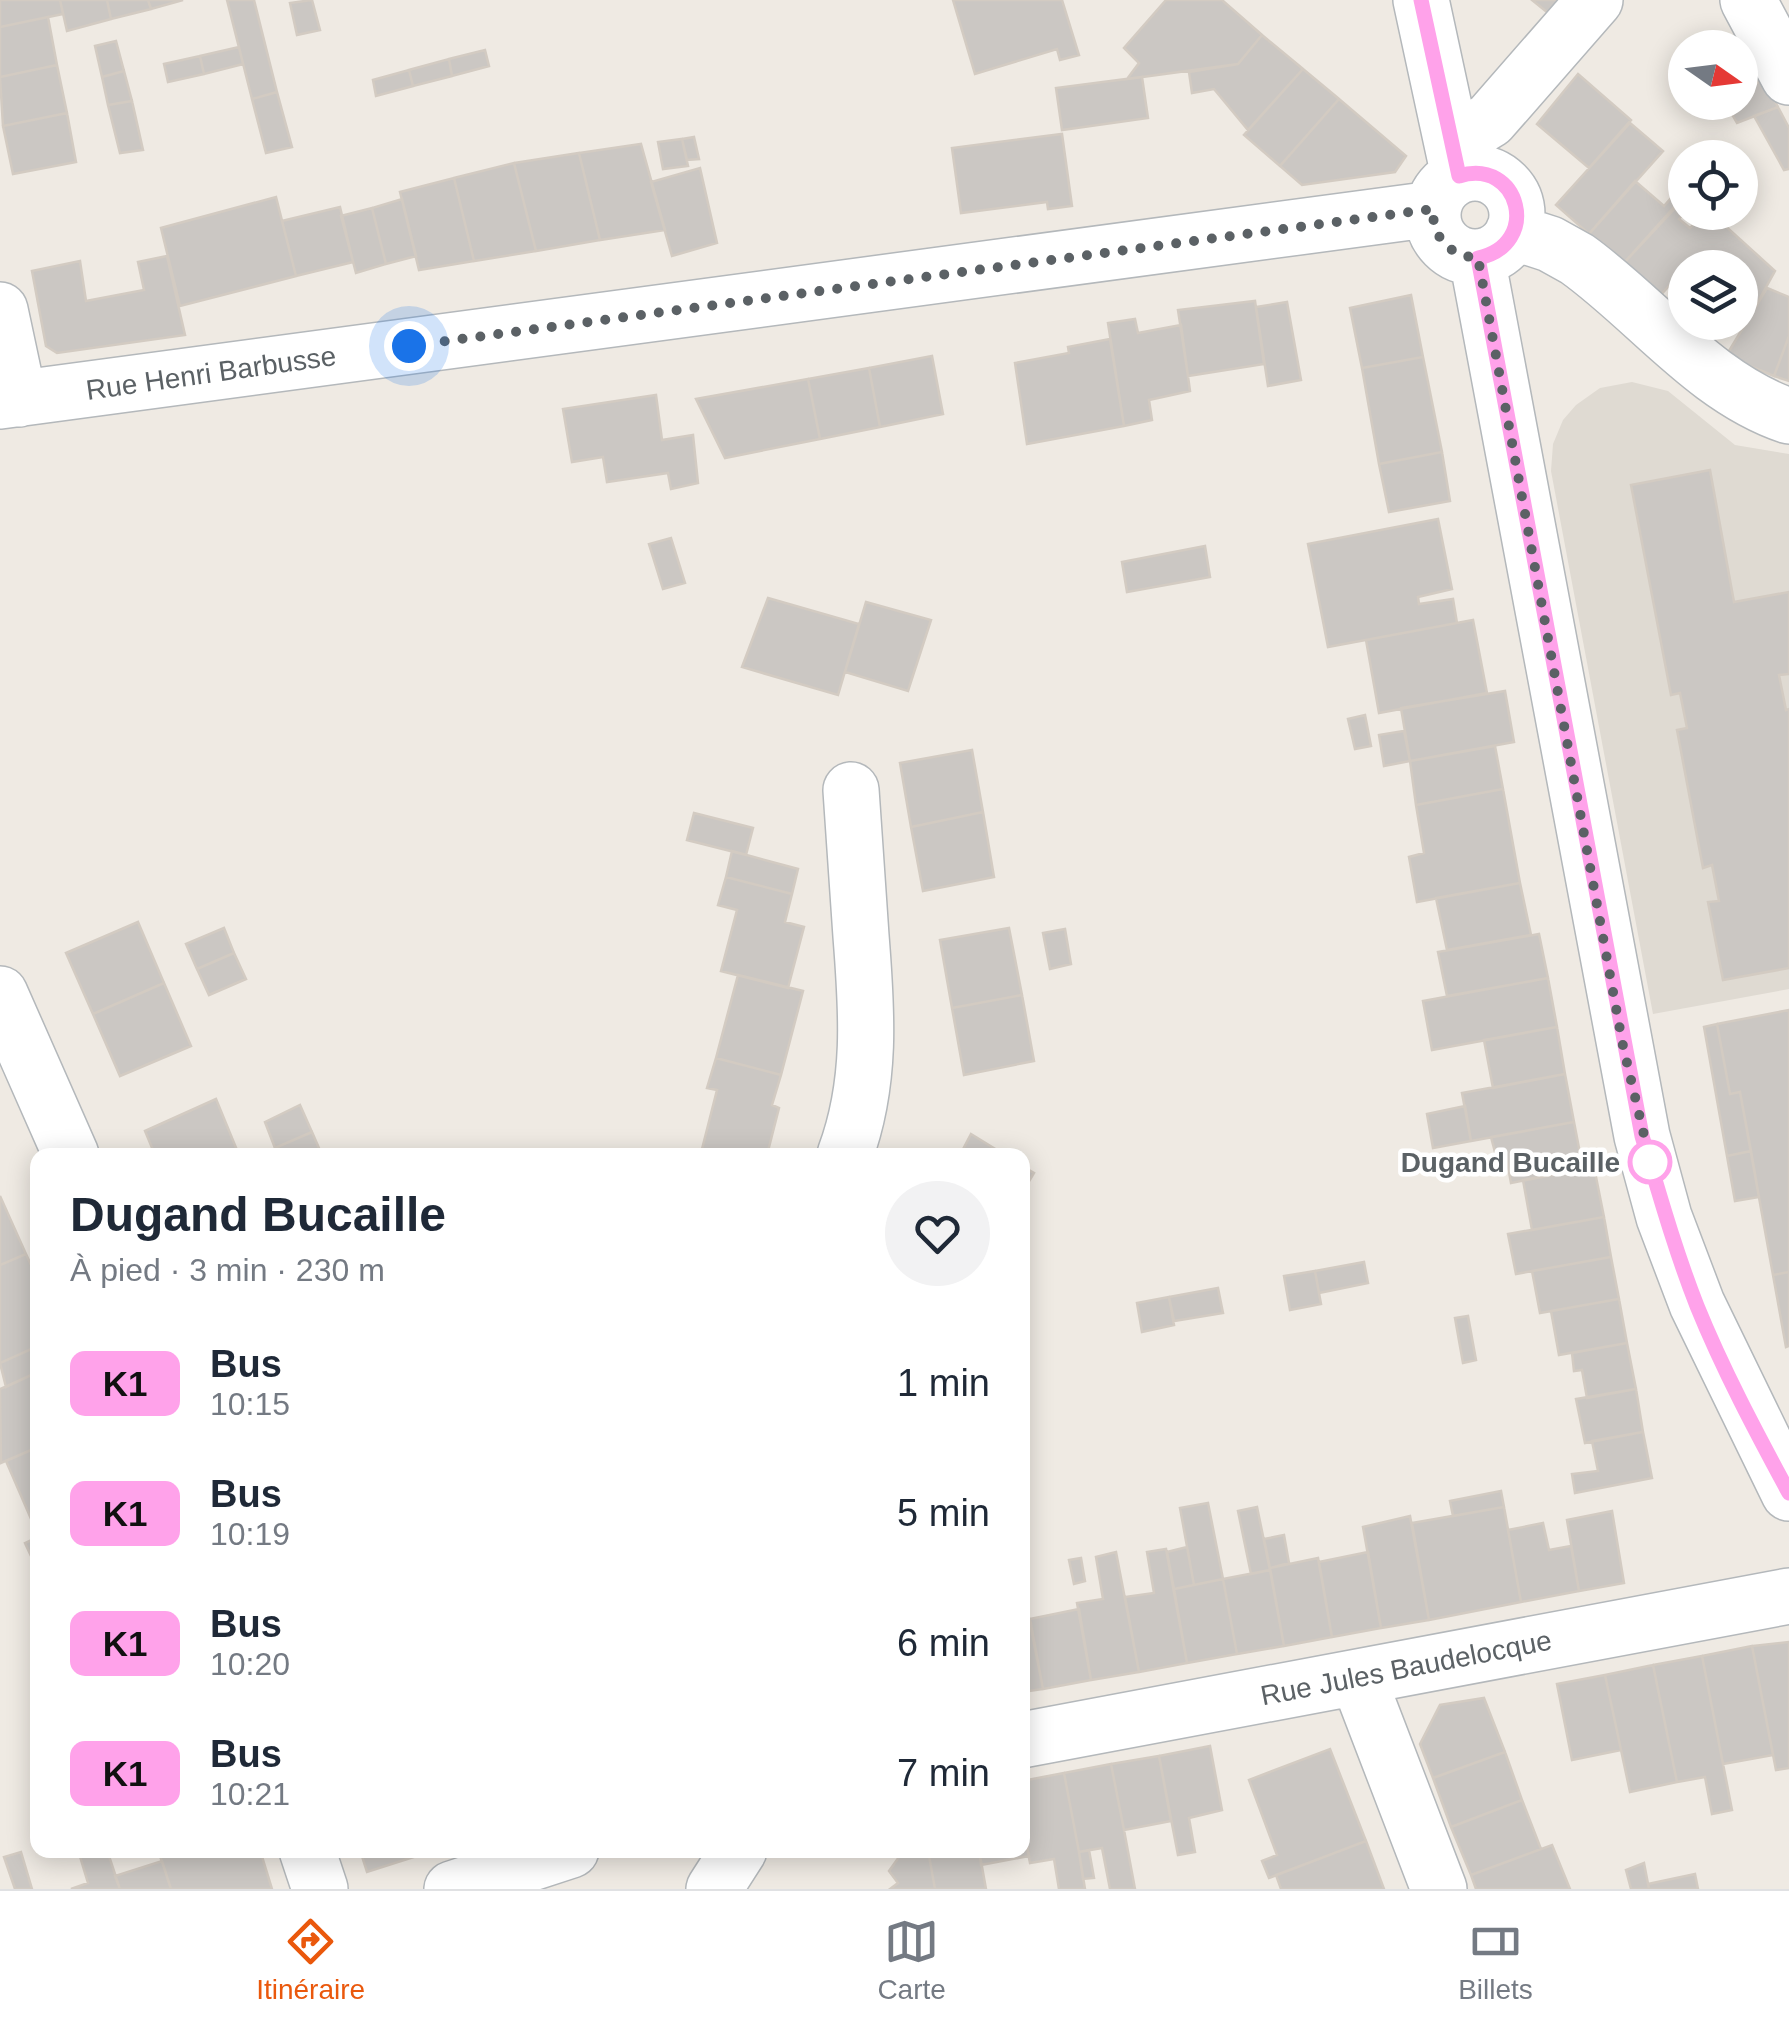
<!DOCTYPE html>
<html lang="fr">
<meta charset="utf-8">
<style>
body{margin:0;font-family:Arial,sans-serif;background:#f2f2f3;color:#1f2937;height:100vh;display:flex;flex-direction:column;font-size:38px;white-space:nowrap}
*{box-sizing:border-box;margin:0}
p{font-size:32px;color:#747a83}
.icon{flex:none;width:55px;height:55px;fill:none;stroke:currentColor;stroke-width:2;stroke-linecap:round;stroke-linejoin:round}
.map{position:relative;flex:1;overflow:hidden}
.drawer{position:absolute;left:30px;top:1148px;width:1000px;height:710px;display:flex;flex-direction:column;background:#fff;border-radius:20px;box-shadow:0 5px 25px #0003}
.drawer>*{flex:none}
.badge{padding:0 20px;border-radius:15px;font-size:35px;line-height:65px}
.needle{width:65px;rotate:104deg}
.tools{position:absolute;left:1668px;top:30px;display:grid;gap:20px}
.tools a{display:grid;place-items:center;width:90px;height:90px;border-radius:50%;background:#fff;box-shadow:0 5px 25px #0003;font-size:50px}
.you{position:absolute;width:50px;height:50px;margin:-25px;border:8px solid #fff;border-radius:50%;background:#1a73e8;box-shadow:0 0 0 15px #1a73e833}
.map>.badge{position:absolute;translate:-50% -50%;box-shadow:0 0 0 5px #fff}
.round{display:grid;place-items:center;flex:none;width:105px;height:105px;border-radius:52px;background:#f2f2f3}
.head{display:flex;align-items:center;justify-content:space-between;height:170px;padding:0 40px}
h1{font-size:48px;font-weight:600;line-height:75px}
ul{padding:0;list-style:none}
li{display:flex;align-items:center;gap:30px;height:130px;padding:0 40px}
li div{flex:1}
li b{display:block;font-size:38px}
li em{font-style:normal}
li .badge{min-width:110px;font-weight:700;text-align:center}
.tabs{display:flex;justify-content:space-around;align-items:center;height:140px;border-top:2px solid #e0e1e3;background:#fff;font-size:28px;color:#747a83}
.tabs a{display:grid;justify-items:center;gap:5px}
.tabs .selected{color:#ea580c}
.map>svg:first-child{display:block}
.education{fill:#dfdad2}
.building{fill:#cbc7c3;stroke:#d3cbc2;stroke-width:2.5}
.lines{fill:none;stroke-linecap:round;stroke-linejoin:round}
.minor-casing{stroke:#b4b8bb;stroke-width:58}
.minor{stroke:#fff;stroke-width:55}
.line-casing{stroke:#fff;stroke-width:22}
.line{stroke:#ffa2ea;stroke-width:15}
.walk{stroke:#5b6165;stroke-width:10;stroke-dasharray:0 18}
.stop-dot{fill:#fff;stroke:#ffa2ea;stroke-width:5}
.labels{text-anchor:middle;dominant-baseline:central;stroke-width:9;stroke-linejoin:round;paint-order:stroke}
.street-label{font-size:28px;fill:#5b6165;stroke:#fff}
.stop-label{font-size:28px;font-weight:bold;fill:#5b6165;stroke:#fff;text-anchor:end}
</style>
<div class="map">
<svg width="1789" height="1889" viewBox="0 0 1789 1889">
<rect width="100%" height="100%" fill="#efeae3"/>
<path class="education" d="M1632 382 1668 391 1735 445 1789 454V989L1653 1014 1551 471 1553 444 1563 420 1576 405 1600 388Z"/>
<path class="building" d="M0 0H60L63 14 0 27Z
M60 0H107L111 19 67 31Z
M107 0H148L151 9 111 19Z
M148 0H183L151 9Z
M227 0H254L277 92 252 99Z
M312 0 320 30 297 35 290 3Z
M953 0H1062L1079 55 1060 60 1057 49 975 74Z
M1166 0H1222L1262 35 1238 64 1127 79 1139 63 1124 48Z
M1532 0H1576L1558 21Z
M48 17 57 65 0 77V27Z
M1262 35 1303 69 1248 130 1214 89 1192 93 1189 72 1238 64Z
M116 41 124 71 102 77 95 46Z
M239 47 243 64 204 74 200 56Z
M485 50 489 66 452 76 449 59Z
M1747 52 1763 80 1740 91V56Z
M200 56 204 74 168 82 164 64Z
M449 59 452 76 413 86 409 70Z
M57 65 67 113 3 126 0 77Z
M1303 69 1339 99 1280 166 1244 135Z
M409 70 413 86 376 96 373 80Z
M124 71 132 101 108 105 102 77Z
M1578 74 1631 120 1589 168 1537 124Z
M1142 77 1148 118 1062 130 1056 88Z
M1763 80 1778 107 1737 123 1725 102H1740V91Z
M277 92 292 147 266 153 252 99Z
M1339 99 1406 156 1395 172 1302 185 1280 166Z
M132 101 143 150 120 153 108 105Z
M1778 107 1789 128V169L1784 170 1754 116Z
M67 113 76 162 13 174 3 126Z
M1630 123 1663 151 1589 234 1556 205Z
M1062 134 1072 206 1048 209 1047 202 961 213 952 148Z
M694 137 699 159 687 160 682 139Z
M682 139 688 166 663 169 658 142Z
M641 144 665 230 600 240 579 153Z
M579 153 600 240 536 251 514 163Z
M514 163 536 251 474 261 454 178Z
M700 168 717 243 672 256 651 182Z
M454 178 474 261 419 270 400 192Z
M1635 181 1664 206 1671 198 1678 205 1623 264 1589 234Z
M1684 196 1685 212 1679 219 1690 228 1705 212H1710L1775 271 1745 325 1740 321V268H1685L1659 297 1623 264Z
M276 197 296 276 180 306 161 228Z
M402 199 416 256 386 264 372 208Z
M340 207 353 262 296 276 282 221Z
M372 208 386 264 356 273 341 216Z
M167 256 185 335 57 353 46 346 32 271 80 261 86 301 144 290 138 262Z
M1767 288 1789 297V336L1774 376 1726 356Z
M1411 295 1423 357 1362 368 1350 308Z
M1255 301 1264 364 1188 376 1178 310Z
M1287 302 1301 380 1268 386 1256 307Z
M1135 319 1138 333 1181 325 1190 391 1149 400 1152 420 1124 426 1108 323Z
M1789 336V381L1774 376Z
M1110 339 1124 426 1027 444 1015 363 1069 353 1068 347Z
M932 356 943 414 880 427 869 368Z
M1423 357 1442 452 1379 464 1362 368Z
M869 368 880 427 820 439 808 379Z
M808 379 820 439 725 458 696 399Z
M656 395 662 440 693 435 698 483 671 489 668 473 607 482 603 457 572 462 563 409Z
M1442 452 1450 501 1389 512 1379 464Z
M1710 470 1734 602 1789 592V674L1779 675 1786 710 1789 709V968L1723 980 1708 902 1719 901 1712 865 1703 868 1677 730 1687 728 1680 693 1671 695 1631 485Z
M1438 519 1452 589 1418 597 1419 604 1453 599 1457 623 1328 647 1308 544Z
M671 538 685 583 663 589 649 544Z
M1205 546 1210 577 1127 592 1122 562Z
M768 598 859 624 838 695 742 667Z
M866 602 931 620 908 691 845 672Z
M1473 620 1487 693 1379 713 1366 640Z
M1505 691 1514 742 1410 761 1401 708Z
M1365 715 1371 746 1355 749 1348 719Z
M1404 731 1410 761 1384 766 1379 735Z
M1495 746 1503 789 1416 805 1410 761Z
M972 750 983 812 911 827 900 763Z
M1503 789 1520 883 1417 902 1409 857 1424 853 1416 805Z
M983 812 994 877 923 891 911 827Z
M694 813 753 828 746 855 687 840Z
M732 851 798 869 792 894 726 877Z
M726 877 792 894 785 922 804 927 788 988 721 971 737 910 718 905Z
M1520 883 1531 935 1447 950 1436 898Z
M138 922 164 983 93 1014 66 953Z
M224 928 234 953 197 969 186 944Z
M1009 928 1022 995 952 1008 940 940Z
M1065 929 1071 964 1050 969 1043 933Z
M1539 934 1548 978 1447 996 1438 952Z
M234 953 246 979 209 995 197 969Z
M738 975 803 991 781 1075 716 1058Z
M1548 978 1557 1027 1432 1050 1423 1001Z
M164 983 191 1046 120 1076 93 1014Z
M1022 995 1034 1061 964 1075 952 1008Z
M1789 1010V1272L1773 1275 1740 1092 1730 1094 1717 1024Z
M1717 1024 1730 1094 1740 1092 1751 1151 1727 1156 1704 1027Z
M1557 1027 1565 1074 1493 1088 1484 1040Z
M716 1058 781 1075 772 1105 779 1108 767 1155 701 1153 717 1090 707 1088Z
M1565 1074 1574 1122 1471 1141 1462 1093Z
M216 1099 239 1155H155L145 1131Z
M300 1105 312 1132 275 1148 265 1122Z
M1465 1106 1471 1141 1433 1148 1427 1114Z
M1574 1122 1583 1169 1511 1183 1505 1150 1495 1152 1491 1137Z
M312 1132 322 1155H279L275 1148Z
M971 1134 1005 1155H960Z
M1751 1151 1759 1197 1735 1201 1727 1156Z
M1022 1166 1034 1173 1022 1193Z
M1594 1167 1604 1217 1532 1230 1523 1180Z
M0 1196 26 1254 0 1265Z
M1604 1217 1611 1257 1516 1274 1508 1234Z
M26 1254 38 1280V1346L0 1363V1265Z
M1611 1257 1619 1299 1540 1313 1532 1271Z
M1364 1262 1368 1283 1319 1293 1315 1271Z
M1315 1271 1321 1304 1290 1310 1284 1276Z
M1789 1272V1346L1786 1347 1773 1275Z
M1218 1288 1223 1313 1174 1321 1169 1297Z
M1169 1297 1174 1325 1142 1332 1137 1303Z
M1619 1299 1627 1343 1559 1355 1551 1311Z
M1468 1316 1476 1360 1463 1363 1455 1318Z
M1627 1343 1636 1389 1587 1398 1582 1370 1574 1371 1572 1353Z
M38 1346V1372L6 1387 0 1363Z
M38 1372V1447L1 1463 0 1389Z
M1636 1389 1643 1432 1585 1443 1576 1399Z
M1643 1432 1652 1478 1575 1493 1572 1474 1598 1471 1592 1441Z
M38 1447V1535L6 1461Z
M1501 1491 1504 1507 1453 1516 1450 1501Z
M1208 1503 1223 1579 1194 1585 1180 1508Z
M1257 1507 1270 1570 1251 1574 1238 1511Z
M1504 1507 1521 1602 1429 1620 1412 1523Z
M1612 1511 1624 1583 1579 1591 1567 1520Z
M1410 1516 1429 1620 1381 1628 1363 1527Z
M1543 1523 1549 1550 1571 1546 1579 1591 1521 1602 1508 1530Z
M1284 1535 1289 1563 1270 1568 1264 1539Z
M38 1537V1571L25 1543Z
M1187 1547 1194 1585 1174 1589 1167 1552Z
M1166 1549 1187 1663 1139 1672 1125 1597 1154 1593 1147 1552Z
M1116 1552 1139 1672 1091 1680 1077 1603 1103 1599 1096 1557Z
M1368 1552 1381 1628 1332 1637 1319 1562Z
M1081 1558 1085 1581 1074 1584 1069 1560Z
M1318 1558 1332 1637 1284 1646 1270 1568Z
M1270 1570 1284 1646 1237 1654 1223 1579Z
M1223 1579 1237 1654 1187 1663 1174 1589Z
M1022 1583 1043 1689 1022 1692Z
M1079 1609 1091 1680 1043 1689 1030 1619Z
M1789 1642V1768L1776 1770 1752 1646Z
M1752 1646 1773 1755 1723 1764 1702 1656Z
M1702 1656 1732 1810 1712 1814 1705 1777 1677 1782 1653 1665Z
M1653 1665 1677 1782 1630 1792 1605 1675Z
M1605 1675 1621 1750 1572 1760 1557 1684Z
M1484 1698 1505 1752 1433 1778 1420 1744 1440 1705Z
M1210 1746 1222 1810 1189 1818 1195 1852 1178 1855 1159 1756Z
M1330 1749 1366 1841 1269 1878 1262 1861 1277 1855 1249 1780Z
M1505 1752 1522 1800 1451 1827 1433 1778Z
M1159 1756 1171 1821 1124 1830 1111 1764Z
M1111 1764 1124 1830 1135 1889H1110L1102 1848 1079 1852 1064 1773Z
M1064 1773 1079 1852 1085 1889H1059L1054 1859 1030 1863 1022 1821V1781Z
M1522 1800 1541 1849 1471 1875 1451 1827Z
M1022 1821 1029 1856 981 1865 979 1850H1022Z
M1366 1841 1384 1889H1281L1276 1875Z
M1552 1845 1570 1889H1476L1471 1875Z
M78 1850H107L120 1889H71L88 1883Z
M158 1850H260L272 1889H171Z
M360 1850H412L414 1857 367 1872Z
M904 1850H928L935 1889H890L898 1883 889 1871Z
M928 1850H979L986 1889H935Z
M1089 1850 1094 1878 1083 1879 1079 1852Z
M21 1852 32 1889H15L4 1857Z
M162 1861 171 1889H120L115 1876Z
M1644 1863 1649 1889H1631L1626 1870Z
M1695 1874 1698 1889H1649L1648 1884Z"/>
<g class="lines">
<g class="minor-casing">
<path id="minor" d="M1421 0 1459 176
M1748 0 1789 77
M1452 143 1490 120 1595 0
M1433 215a42 42 0 1 1 84 0a42 42 0 1 1-84 0Z
M1513 232 1550 244 1577 259C1647 309 1705 388 1789 416
M1477 258 1642 1136 1664 1217 1697 1304 1789 1493
M0 310 19 399
M0 401 1433 209
M0 994 71 1155
M845 1155C872 1083 867 1011 861 936 858 887 854 839 851 790
M1358 1678 1439 1889
M1022 1740 1789 1596
M307 1850 320 1889
M452 1889 571 1850
M714 1889 739 1850"/>
</g>
<use href="#minor" class="minor"/>
</g>
<g class="lines">
<g class="line-casing">
<path id="line" d="M1421 0 1459 176C1520 157 1542 245 1478 258L1642 1136C1659 1193 1675 1250 1697 1306 1723 1370 1756 1432 1789 1493"/>
</g>
<use href="#line" class="line"/>
<path class="walk" d="M409 346 1433 209C1432 237 1449 256 1478 258L1623 1046 1653 1173 1650 1162"/>
</g>
<circle class="stop-dot" cx="1650" cy="1162" r="20"/>
<g class="labels">
<g class="street-label">
<text transform="translate(211 373) rotate(-8)">Rue Henri Barbusse</text>
<text transform="translate(1406 1668) rotate(-11)">Rue Jules Baudelocque</text>
</g>
<g class="stop-label">
<text x="1620" y="1162">Dugand Bucaille</text>
</g>
</g>
</svg>
<div class="tools">
<a><svg class="needle" viewBox="-14 -14 28 28"><path d="M0-13l5 13h-10z" fill="#e53935"/><path d="M0 13l5-13h-10z" fill="#747a83"/></svg></a>
<a><svg class="icon" aria-label="locate" viewBox="0 0 24 24"><circle cx="12" cy="12" r="6"/><path d="M12 2v4M12 18v4M2 12h4M18 12h4"/></svg></a>
<a><svg class="icon" aria-label="layers" viewBox="0 0 24 24"><path d="M12 4l9 5-9 5-9-5zM3 14l9 5 9-5"/></svg></a>
</div>
<div class="you" style="left:409px;top:346px"></div>
<section class="drawer">
<div class="head"><div><h1>Dugand Bucaille</h1><p>À pied · 3 min · 230 m</p></div><a class="round"><svg class="icon" aria-label="heart" viewBox="0 0 24 24"><path d="M12 20l-8-8c-3-5 5-10 8-4 3-6 11-1 8 4z"/></svg></a></div>
<ul>
<li><span class="badge" style="background:#ffa2ea;color:#111">K1</span><div><b>Bus</b><p>10:15</p></div><em>1 min</em></li>
<li><span class="badge" style="background:#ffa2ea;color:#111">K1</span><div><b>Bus</b><p>10:19</p></div><em>5 min</em></li>
<li><span class="badge" style="background:#ffa2ea;color:#111">K1</span><div><b>Bus</b><p>10:20</p></div><em>6 min</em></li>
<li><span class="badge" style="background:#ffa2ea;color:#111">K1</span><div><b>Bus</b><p>10:21</p></div><em>7 min</em></li>
</ul>
</section>
</div>
<nav class="tabs">
<a class="selected"><svg class="icon" aria-label="directions" viewBox="0 0 24 24"><path d="M12 3l9 9-9 9-9-9zM9 14v-3h6M13 9l2 2-2 2"/></svg>Itinéraire</a>
<a><svg class="icon" aria-label="map" viewBox="0 0 24 24"><path d="M3 6l6-2 6 2 6-2v14l-6 2-6-2-6 2zM9 4v14M15 6v14"/></svg>Carte</a>
<a><svg class="icon" aria-label="tickets" viewBox="0 0 24 24"><path d="M3 7h18v10H3zM15 7v10"/></svg>Billets</a>
</nav>
